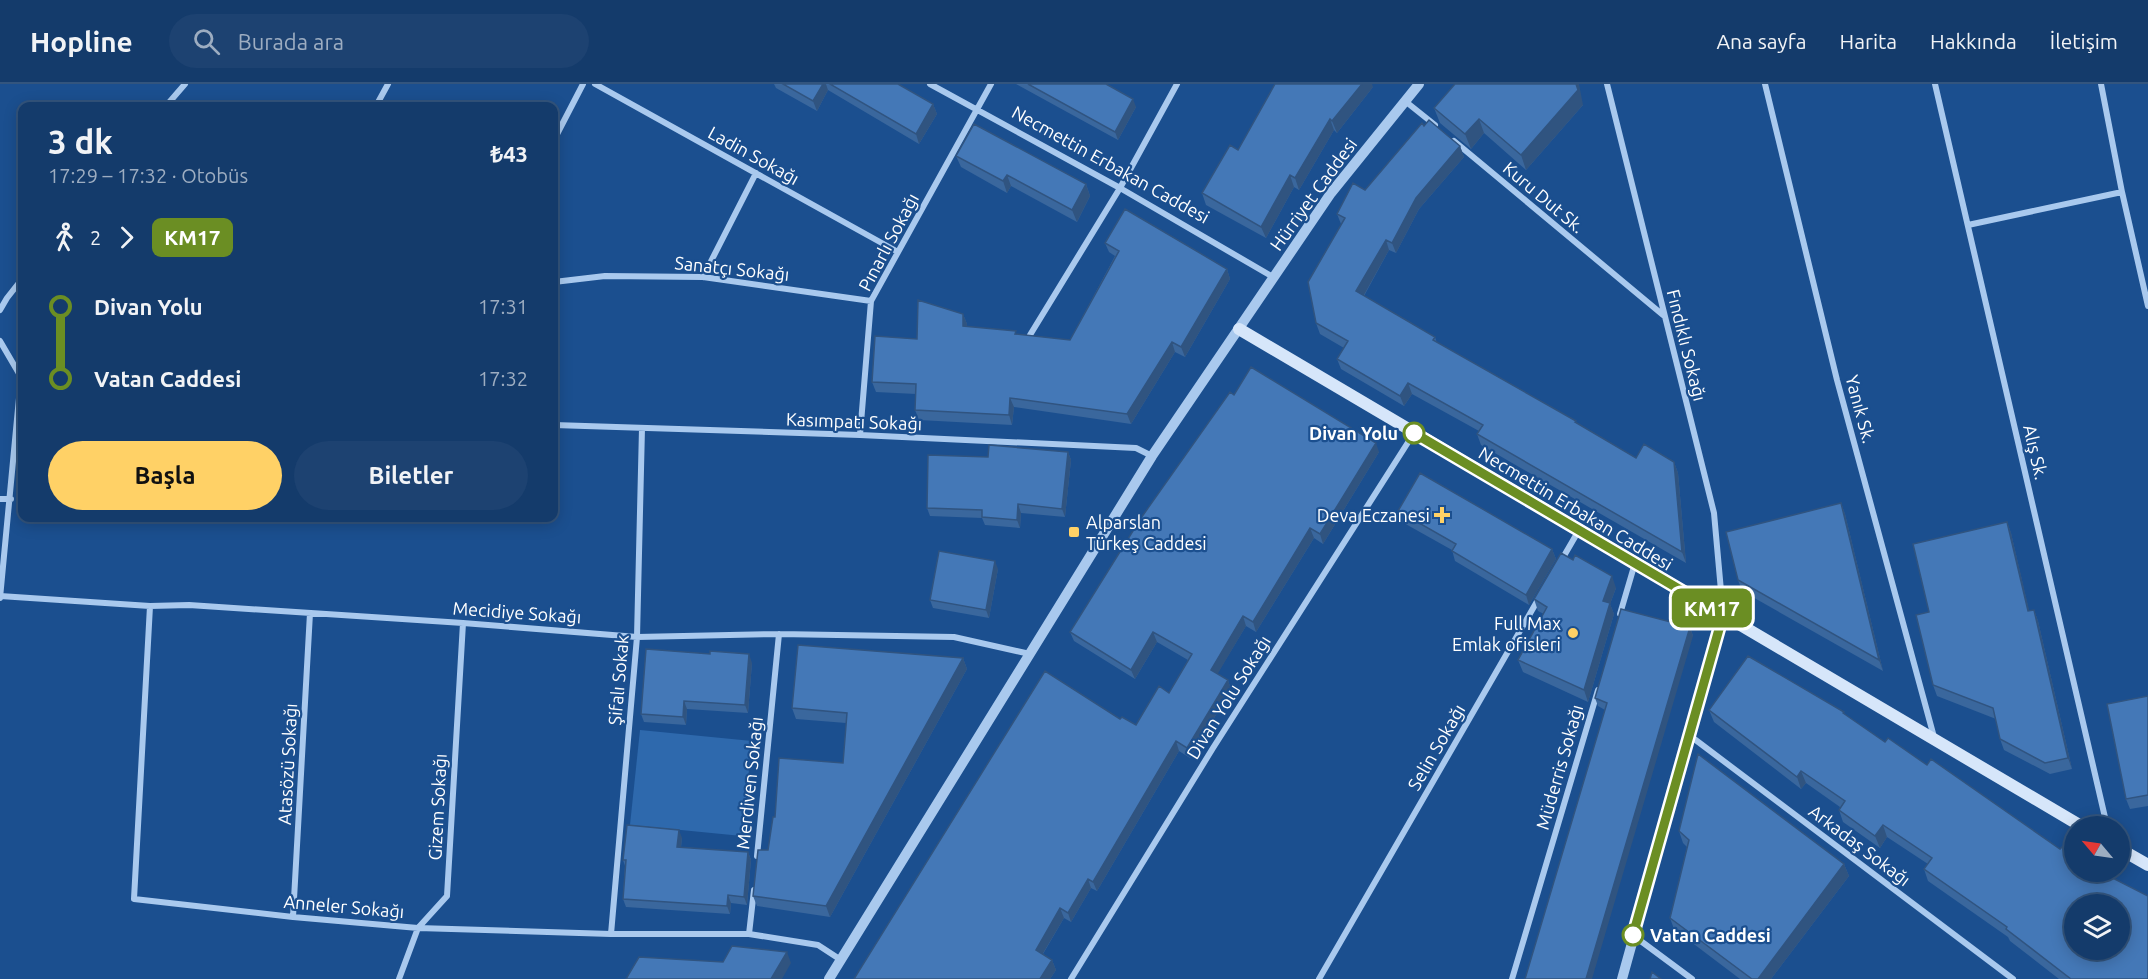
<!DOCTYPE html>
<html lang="tr">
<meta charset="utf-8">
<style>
body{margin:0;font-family:Ubuntu,sans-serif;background:#1d4271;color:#f1f3f6;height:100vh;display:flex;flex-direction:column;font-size:22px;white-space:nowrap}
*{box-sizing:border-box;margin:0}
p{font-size:20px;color:#9dadc1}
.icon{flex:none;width:33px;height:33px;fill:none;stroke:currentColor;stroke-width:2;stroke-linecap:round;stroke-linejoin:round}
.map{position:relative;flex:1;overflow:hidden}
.side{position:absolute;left:18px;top:18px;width:540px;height:420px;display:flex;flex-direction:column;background:#143b6b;border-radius:12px;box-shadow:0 3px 15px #0003,0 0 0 2px #33557e}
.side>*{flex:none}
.badge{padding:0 12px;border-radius:9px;font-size:21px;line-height:39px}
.needle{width:39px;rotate:299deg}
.buttons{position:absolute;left:2064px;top:732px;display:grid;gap:12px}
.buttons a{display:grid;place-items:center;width:66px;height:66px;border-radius:50%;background:#143b6b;box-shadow:0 3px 15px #0003,0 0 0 2px #33557e;font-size:30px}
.map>.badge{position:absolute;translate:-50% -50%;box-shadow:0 0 0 3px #fff}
.legs{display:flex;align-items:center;gap:9px;height:66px;padding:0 30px;font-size:20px}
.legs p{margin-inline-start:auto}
.headline{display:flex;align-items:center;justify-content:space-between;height:102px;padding:0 30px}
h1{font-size:33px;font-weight:700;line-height:45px}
.cta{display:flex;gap:12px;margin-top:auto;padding:12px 30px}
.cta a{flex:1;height:69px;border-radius:36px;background:#ffd166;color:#111;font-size:24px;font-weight:700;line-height:69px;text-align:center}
.cta a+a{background:#1d4271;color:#f1f3f6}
ul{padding:0 30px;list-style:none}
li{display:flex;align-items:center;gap:21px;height:72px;font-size:22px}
li i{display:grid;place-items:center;width:9px;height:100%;margin:0 8px;background:currentColor}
li i::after{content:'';width:15px;height:15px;margin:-8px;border:4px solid;border-radius:50%;background:#143b6b}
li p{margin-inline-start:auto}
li:first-child i{background:linear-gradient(#0000 50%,currentColor 0)}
li:last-child i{background:linear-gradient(currentColor 50%,#0000 0)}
header{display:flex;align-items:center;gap:36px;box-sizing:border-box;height:84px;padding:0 30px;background:#143b6b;border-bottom:2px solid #33557e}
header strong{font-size:28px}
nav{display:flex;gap:33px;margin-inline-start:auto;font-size:21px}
.search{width:420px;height:54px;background:#1d4271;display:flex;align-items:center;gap:15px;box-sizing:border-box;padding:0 21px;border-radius:33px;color:#9dadc1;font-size:22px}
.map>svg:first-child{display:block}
.green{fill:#2e69ad}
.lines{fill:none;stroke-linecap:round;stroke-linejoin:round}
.minor{stroke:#a9c9ee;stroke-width:6}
.tertiary{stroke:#a9c9ee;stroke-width:10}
.secondary{stroke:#d6e6fa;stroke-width:12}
.wall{fill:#3a679d}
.shaded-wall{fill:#305480}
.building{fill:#4478b7;stroke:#305480;stroke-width:1.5;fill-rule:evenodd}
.line-1-casing{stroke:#fff;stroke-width:14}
.line-1{stroke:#6b8e23;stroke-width:9}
.stop-1-dot{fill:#fff;stroke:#6b8e23;stroke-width:3}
.poi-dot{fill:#ffd166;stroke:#1b4f8f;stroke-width:2}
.labels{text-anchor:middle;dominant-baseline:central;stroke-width:4.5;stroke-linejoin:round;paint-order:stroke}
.street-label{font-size:18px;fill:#fff;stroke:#1b4f8f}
.stop-label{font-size:18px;font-weight:bold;fill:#fff;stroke:#1b4f8f;text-anchor:end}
.poi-label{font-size:18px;fill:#fff;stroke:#1b4f8f;text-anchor:end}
</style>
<header>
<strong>Hopline</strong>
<div class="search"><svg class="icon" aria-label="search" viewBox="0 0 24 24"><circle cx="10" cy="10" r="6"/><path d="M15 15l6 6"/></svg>Burada ara</div>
<nav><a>Ana sayfa</a><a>Harita</a><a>Hakkında</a><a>İletişim</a></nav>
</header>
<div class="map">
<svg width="2148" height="895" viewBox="0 0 2148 895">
<rect width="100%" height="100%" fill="#1b4f8f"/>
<path class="green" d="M640 646 752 657 742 752 630 741Z"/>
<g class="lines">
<path class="minor" d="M595 0 898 168
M930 0 1120 104 1273 193
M1607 0 1714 429 1723 529
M1765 0 1837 296 1934 653
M1935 0 2107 742
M2101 0 2122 108 2148 222
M1405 17 1435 41
M166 22 185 0
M376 22 388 0
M554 56 583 0
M1454 57 1663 231
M1968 141 2122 108
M703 193 756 89
M554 198 605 192 703 193 871 217
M0 226 7 214 22 195
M1030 251 1120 104 1177 0
M0 257 21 293 0 514
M554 341 860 351 1136 364 1152 372
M860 351 871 217 991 0
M0 415H11
M1561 477 1579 446
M0 512 150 522 189 521 463 539 637 553 779 550 954 553 1030 570
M150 522 134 815 293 833 418 844 611 850H749L818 861 841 876
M1620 530 1635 479
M1689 651 2013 895
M757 772 779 550
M293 833 310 529
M611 850 637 553 642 344
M749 850 754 806
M1634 852 1692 895
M399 895 418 844 447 812 463 539
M1071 895 1213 664 1414 349
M1319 895 1539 514
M1512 895 1598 606"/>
<path class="tertiary" d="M829 895 1152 372 1331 109 1419 0
M1622 895 1723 531"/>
<path class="secondary" d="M1239 245 2081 742
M2120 765 2148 781"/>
</g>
<path class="wall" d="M774 0H898L933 20 937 30 919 60 828 6 817 27 776 4Z
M1016 0H1106L1136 23 1118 56Z
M1373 3 1337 49 1334 46 1299 106 1294 103 1266 154 1206 121 1202 109 1238 66Z
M1583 21 1526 86 1484 49 1471 65 1440 39 1434 24Z
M1424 42 1460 62 1464 73 1419 125 1396 169 1389 166 1364 212 1435 253 1437 259 1636 374 1674 378 1678 389 1686 479 1481 361 1477 350 1479 347 1412 310 1404 322 1341 285 1337 275 1344 264 1320 250 1316 239 1341 140 1337 130 1365 106Z
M956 72 1086 100 1090 112 1077 138 1011 102 1007 109 961 83Z
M1105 159 1227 185 1230 195 1185 273 1175 268 1131 340 1014 323 1012 341 919 336 915 326 916 310 876 308 872 298 917 255 963 230 967 240V243L1017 250 1070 256 1115 172 1109 168Z
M1234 311 1379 368 1323 460 1314 454 1256 548 1246 542 1217 590 1228 596 1231 606 1190 674 1179 667 1097 807 1091 804 1071 838 1064 834 1043 870 1052 876 1056 886 1050 895H854L1120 635 1136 641 1169 609 1188 576 1157 558 1135 595 1074 557 1070 548Z
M1068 368 1071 376 1065 433 1021 429 1020 444 985 441 982 434 930 432 927 424 988 373Z
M1841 419 1845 430 1883 587 1742 507 1738 496Z
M1398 427 1552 465 1556 475 1529 521 1455 477 1452 466 1402 438Z
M2007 438 2011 449 2029 527 2034 526 2038 537 2072 685 2050 690 2004 666 2000 655 1996 635 1937 612 1933 601 1929 528Z
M998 485 989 534 933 524 930 516Z
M1616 504 1610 520 1614 530 1588 618 1523 588 1518 576 1544 530 1538 527 1534 515Z
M1690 543 1693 552 1605 626 1598 622 1595 614Z
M710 570 752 579 748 629 687 625 686 641 644 638 641 630Z
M963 574 967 585 830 833 757 822 753 812 768 766 775 733 843 679 846 639 796 635 792 624Z
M2148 612V722L2130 725 2126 715Z
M1709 626 1845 631 2148 895H2059L2010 857 2008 853 1928 797 1924 785 1928 780 1887 753 1880 764 1843 738 1839 726 1840 723 1806 699 1801 705 1714 638Z
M1679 747 1844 780 1849 792 1771 895H1740L1674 845 1670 834 1687 763 1683 759Z
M682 754 681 763 748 768 751 776 747 821 731 819 730 830 626 823 623 815 625 782 623 776Z"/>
<path class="shaded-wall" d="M823 0H826L828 6 817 27 813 17Z
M1362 0H1372L1373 3 1337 49 1332 37Z
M1576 0H1579L1583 21 1526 86 1521 71Z
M1133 15 1136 23 1118 56 1115 48Z
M933 20 937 30 919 60 916 50Z
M1330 35 1334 46 1299 106 1295 94Z
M1479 35 1484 49 1471 65 1465 50Z
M1460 62 1464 73 1419 125 1396 169 1392 159 1416 114Z
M1007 91 1011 102 1007 109 1003 97Z
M1290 91 1294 103 1266 154 1261 143Z
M1086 100 1090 112 1077 138 1072 126Z
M1386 156 1389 166 1360 218 1356 207Z
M1227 185 1230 195 1185 273 1181 263Z
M963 230 967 240 966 252 963 242Z
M1172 258 1175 268 1131 340 1127 330Z
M1408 299 1412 310 1404 322 1400 312Z
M1010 314 1014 323 1012 341 1009 331Z
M1376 359 1379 368 1323 460 1320 450Z
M1068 368 1071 376 1065 433 1062 425Z
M1674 378 1678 389 1686 479 1682 468Z
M1841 419 1845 430 1883 587 1879 576Z
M1018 420 1021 429 1020 444 1017 436Z
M2007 438 2011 449 2032 538 2028 527Z
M1310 444 1314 454 1256 548 1253 538Z
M1552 465 1556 475 1529 521 1526 511Z
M995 477 998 485 989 534 986 526Z
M1612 492 1616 504 1610 520 1614 530 1588 618 1584 606 1603 517Z
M2034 526 2038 537 2072 685 2068 674Z
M1243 532 1246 542 1214 596 1211 586Z
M1690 543 1693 552 1592 895H1586Z
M1153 548 1157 558 1135 595 1131 586Z
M749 570 752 579 748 629 745 621Z
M963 574 967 585 830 833 826 822Z
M1228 596 1231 606 1190 674 1187 664Z
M684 617 687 625 686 641 683 633Z
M1176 657 1179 667 1097 807 1093 798Z
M1801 687 1806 699 1801 705 1797 693Z
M1883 741 1887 753 1880 764 1875 752Z
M679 746 682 754 680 771 677 763Z
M748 768 751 776 747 821 744 813Z
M1844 780 1849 792 1771 895H1758Z
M1088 795 1091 804 1071 838 1068 829Z
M728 811 731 819 730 830 727 822Z
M1060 824 1064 834 1039 876 1036 866Z
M787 868 791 879 782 895H771Z
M1052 876 1056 886 1050 895H1040Z"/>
<path class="building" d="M783 0H823L813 17Z
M830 0H898L933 20 916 50Z
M1028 0H1106L1133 15 1115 48Z
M1275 0H1362L1332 37 1330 35 1295 94 1290 91 1261 143 1202 109 1230 61 1238 66Z
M1455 0H1576L1578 6 1521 71 1479 35 1465 50 1434 24Z
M1429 36 1460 62 1416 114 1392 159 1386 156 1356 207 1435 253 1433 256 1576 337 1575 338 1636 374 1644 360 1674 378 1682 468 1477 350 1483 341 1408 299 1400 312 1337 275 1348 257 1316 239 1308 198 1345 134 1337 130 1353 99 1365 106 1422 39 1424 42Z
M974 40 1086 100 1072 126 1007 91 1003 97 956 72Z
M1125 125 1227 185 1181 263 1172 258 1127 330 1010 314 1009 331 915 326 916 300 872 298 875 252 917 255 918 216 963 230V242L1016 247 1015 250 1070 256 1119 167 1105 159Z
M1251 283 1376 359 1320 450 1310 444 1253 538 1243 532 1211 586 1228 596 1187 664 1176 657 1093 798 1088 795 1068 829 1060 824 1036 866 1052 876 1040 895H854L1045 587 1120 635 1122 633 1136 641 1159 602 1169 609 1192 570 1153 548 1131 586 1070 548 1141 434 1230 308 1234 311Z
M989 361 1068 368 1062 425 1018 420 1017 436 982 433V426L927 424 928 371 988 373Z
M1420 389 1552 465 1526 511 1452 467 1456 460 1398 427Z
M1841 419 1879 576 1738 496 1726 448Z
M2007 438 2028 527 2034 526 2068 674 2045 679 2000 655 1993 624 1933 601 1916 531 1929 528 1913 460Z
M939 467 995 477 986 526 930 516Z
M1561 469 1573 476 1575 471 1612 492 1603 517 1610 519 1584 606 1518 576 1547 523 1534 515Z
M1621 525 1690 543 1586 895H1525L1607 619 1595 614Z
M798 561 963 574 826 822 753 812 758 766H768L773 733H775L779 674 843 679 847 629 792 624Z
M646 565 710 570V567L749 570 745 621 684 617 683 633 641 630Z
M1748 572 1844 628 1843 629 1885 658 1888 654 1927 681 1931 675 2060 765 2062 763 2074 772V788H2101L2148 812V895H2071L2006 845 2007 843 1924 785 1932 774 1883 741 1875 752 1839 726 1845 717 1801 687 1797 693 1709 626ZM2074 820H2120V866H2074Z
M2148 612V711L2126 715 2107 620Z
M1698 670 1844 780 1758 895H1752L1670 834 1689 756 1679 747Z
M627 741 679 746 677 763 748 768 744 813 728 811 727 822 623 815 626 776H623Z
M732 862 787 868 771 895H626L639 873 723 878Z
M1652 888 1661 895H1650Z"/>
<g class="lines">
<g class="line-1-casing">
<path id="line-1" d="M1414 349 1723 531 1633 851"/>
</g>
<use href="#line-1" class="line-1"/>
</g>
<g class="stop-1-dot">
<circle cx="1414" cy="349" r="10"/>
<circle cx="1633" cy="851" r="10"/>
</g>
<g class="poi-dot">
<path d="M1439 422h6v6h6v6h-6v6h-6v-6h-6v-6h6z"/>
<rect x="1068" y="442" width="12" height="12" rx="3"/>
<circle cx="1573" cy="549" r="6"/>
</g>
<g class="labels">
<g class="street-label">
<text transform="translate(754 71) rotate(29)">Ladin Sokağı</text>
<text transform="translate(1111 80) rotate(29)">Necmettin Erbakan Caddesi</text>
<text transform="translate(1313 110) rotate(-54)">Hürriyet Caddesi</text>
<text transform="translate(1544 113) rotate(40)">Kuru Dut Sk.</text>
<text transform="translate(888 158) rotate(-62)">Pınarlı Sokağı</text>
<text transform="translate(732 184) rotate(6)">Sanatçı Sokağı</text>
<text transform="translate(1687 261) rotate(76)">Fındıklı Sokağı</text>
<text transform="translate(1861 325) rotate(75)">Yanık Sk.</text>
<text transform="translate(854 337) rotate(2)">Kasımpatı Sokağı</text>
<text transform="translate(2036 368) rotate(77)">Alış Sk.</text>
<text transform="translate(1576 424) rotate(31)">Necmettin Erbakan Caddesi</text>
<text transform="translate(517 528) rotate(4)">Mecidiye Sokağı</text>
<text transform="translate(618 596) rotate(-85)">Şifalı Sokak</text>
<text transform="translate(1228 613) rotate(-58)">Divan Yolu Sokağı</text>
<text transform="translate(1436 663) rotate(-60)">Selin Sokağı</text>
<text transform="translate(287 680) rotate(-87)">Atasözü Sokağı</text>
<text transform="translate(1559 683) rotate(-74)">Müderris Sokağı</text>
<text transform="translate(749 699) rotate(-84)">Merdiven Sokağı</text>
<text transform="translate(437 723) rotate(-87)">Gizem Sokağı</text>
<text transform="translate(1860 761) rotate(37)">Arkadaş Sokağı</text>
<text transform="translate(344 822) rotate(5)">Anneler Sokağı</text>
</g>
<g class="stop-label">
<text x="1398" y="349">Divan Yolu</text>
<text x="1650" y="851" text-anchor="start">Vatan Caddesi</text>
</g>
<g class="poi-label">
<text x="1430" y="431">Deva Eczanesi</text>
<text x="1086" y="438" text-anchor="start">Alparslan<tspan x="1086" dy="21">Türkeş Caddesi</tspan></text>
<text x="1561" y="539">Full Max<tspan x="1561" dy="21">Emlak ofisleri</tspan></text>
</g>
</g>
</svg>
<div class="buttons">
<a><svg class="needle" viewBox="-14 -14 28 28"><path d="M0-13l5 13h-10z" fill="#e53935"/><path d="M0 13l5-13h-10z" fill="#9dadc1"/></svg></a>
<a><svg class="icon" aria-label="layers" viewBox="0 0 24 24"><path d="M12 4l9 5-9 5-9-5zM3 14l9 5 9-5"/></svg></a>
</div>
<b class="badge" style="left:1712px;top:524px;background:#6b8e23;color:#fff">KM17</b>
<section class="side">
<div class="headline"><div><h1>3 dk</h1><p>17:29 – 17:32 · Otobüs</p></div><b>₺43</b></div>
<div class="legs"><svg class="icon" aria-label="walk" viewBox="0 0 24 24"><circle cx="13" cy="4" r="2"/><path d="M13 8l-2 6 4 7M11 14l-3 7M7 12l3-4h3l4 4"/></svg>2<svg class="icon" aria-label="forward" viewBox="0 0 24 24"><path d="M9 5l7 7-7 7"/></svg><b class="badge" style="background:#6b8e23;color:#fff">KM17</b></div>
<ul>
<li><i style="color:#6b8e23"></i><b>Divan Yolu</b><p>17:31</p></li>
<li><i style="color:#6b8e23"></i><b>Vatan Caddesi</b><p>17:32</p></li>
</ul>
<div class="cta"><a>Başla</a><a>Biletler</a></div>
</section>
</div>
